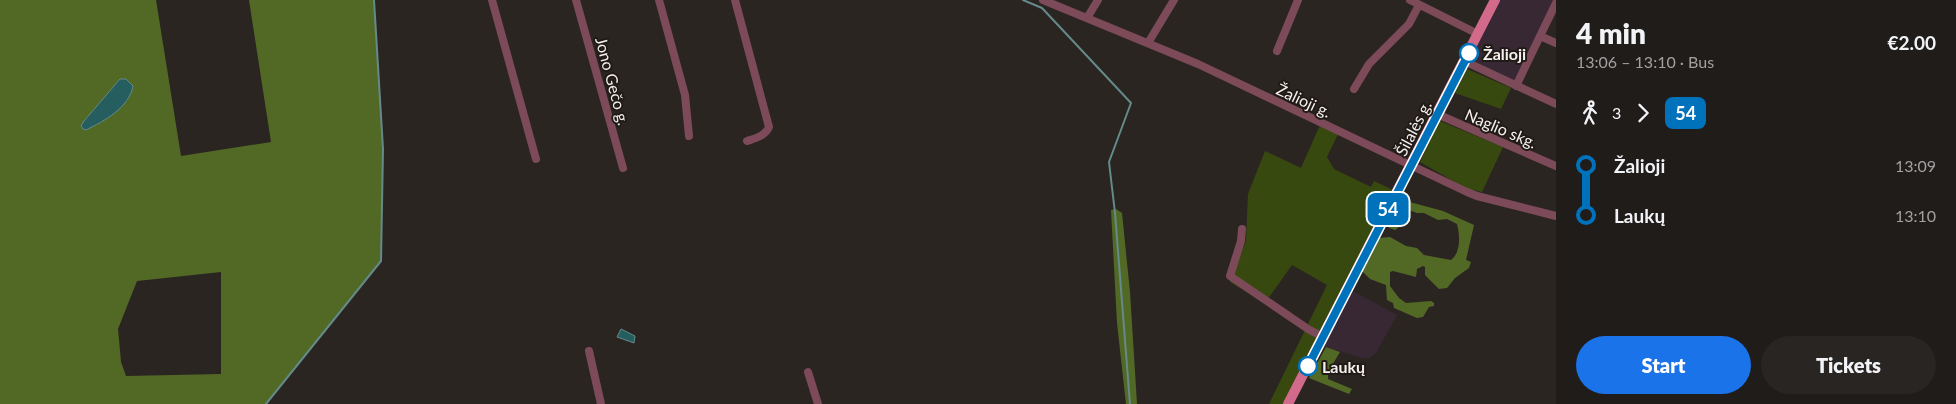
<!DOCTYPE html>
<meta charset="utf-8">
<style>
body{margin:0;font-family:Lato,sans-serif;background:#282523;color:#f1f3f6;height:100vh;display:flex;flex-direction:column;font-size:19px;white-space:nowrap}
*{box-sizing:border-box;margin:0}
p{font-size:16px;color:#a2a1a2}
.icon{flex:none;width:28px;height:28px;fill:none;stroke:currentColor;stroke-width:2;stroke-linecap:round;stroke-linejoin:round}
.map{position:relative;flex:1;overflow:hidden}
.sheet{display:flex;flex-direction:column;background:#201c1a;width:400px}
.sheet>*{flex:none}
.badge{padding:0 10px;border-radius:8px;font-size:18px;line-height:32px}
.map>.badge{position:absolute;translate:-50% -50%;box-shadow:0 0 0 2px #fff}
.legs{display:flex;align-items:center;gap:8px;height:55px;padding:0 20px;font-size:16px}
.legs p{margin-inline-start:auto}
.headline{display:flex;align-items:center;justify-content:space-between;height:85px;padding:0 20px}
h1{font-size:28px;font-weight:800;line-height:38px}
.primary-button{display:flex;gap:10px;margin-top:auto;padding:10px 20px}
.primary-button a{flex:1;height:58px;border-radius:30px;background:#1a73e8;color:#fff;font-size:20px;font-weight:800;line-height:58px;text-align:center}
.primary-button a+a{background:#282523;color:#f1f3f6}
ul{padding:0 20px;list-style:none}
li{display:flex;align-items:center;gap:18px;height:50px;font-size:19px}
li i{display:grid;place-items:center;width:8px;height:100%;margin:0 6px;background:currentColor}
li i::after{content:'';width:12px;height:12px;margin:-6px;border:4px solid;border-radius:50%;background:#201c1a}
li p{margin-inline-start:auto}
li:first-child i{background:linear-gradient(#0000 50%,currentColor 0)}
li:last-child i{background:linear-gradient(currentColor 50%,#0000 0)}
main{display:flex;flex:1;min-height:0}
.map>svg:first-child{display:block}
.commercial{fill:#382833}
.green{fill:#37490e}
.forest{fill:#526926;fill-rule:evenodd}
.water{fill:#265e5f;stroke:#648a8a}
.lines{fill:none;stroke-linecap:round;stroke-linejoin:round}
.stream{stroke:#648a8a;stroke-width:2}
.minor{stroke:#7c4a59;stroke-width:8}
.major{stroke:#d16a8b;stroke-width:10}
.line-1-casing{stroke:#fff;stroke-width:11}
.line-1{stroke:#0072bc;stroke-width:8}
.stop-1-dot{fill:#fff;stroke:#0072bc;stroke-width:2.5}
.labels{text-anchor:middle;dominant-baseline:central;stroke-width:4;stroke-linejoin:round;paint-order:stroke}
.stop-label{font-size:16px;font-weight:bold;fill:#f5f0ee;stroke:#211b18;text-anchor:start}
.street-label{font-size:16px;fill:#f5f0ee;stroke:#211b18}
</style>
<main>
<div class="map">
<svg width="1556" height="404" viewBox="0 0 1556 404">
<rect width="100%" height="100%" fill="#2b2522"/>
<path class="commercial" d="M1498 0H1555L1514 82 1467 60Z
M1351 290 1397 315 1376 353 1369 358H1362L1323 346Z"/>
<path class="green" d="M1467 69 1511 88 1501 109 1455 93Z
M1440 121 1503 147 1482 192 1467 189 1420 162Z
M1321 123 1339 132 1327 157 1334 169 1371 187 1374 181 1393 190 1283 404H1269L1327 285 1292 265 1265 303 1230 282 1246 241 1248 194 1265 151 1301 168Z"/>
<path class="forest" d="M0 0H156L181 156 271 142 249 0H374L383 149 381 261 266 404H0ZM120 79 128 100 101 122 84 121ZM221 272V374L126 376 121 362 118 329 137 281Z
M1406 201 1443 211 1474 225 1466 260 1471 262 1469 268 1455 278 1447 288 1439 289 1425 275V267L1423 266 1417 269 1416 277 1393 271 1390 272V286L1399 298 1406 303 1431 301 1434 303V306L1429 307 1423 317 1417 318 1394 308 1393 303 1387 300 1386 285 1370 279 1362 271 1379 238 1390 237 1406 246 1417 248 1424 255 1451 260C1461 252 1460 236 1457 224L1447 219 1438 220 1424 213H1417L1406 209 1402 212 1398 228 1395 230 1389 228C1387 217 1395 204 1406 201Z
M1116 209 1122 213 1130 292 1137 404H1126L1117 323 1111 210Z
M1326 347 1340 352 1328 372V379L1352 389 1349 394 1309 378Z"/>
<path class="water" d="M120 79H126L133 86C129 108 104 121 86 130L83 129 81 126 84 121Z
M621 329 635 336 634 343 617 337Z"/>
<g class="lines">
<path class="stream" d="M1023 0 1042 8 1131 103 1109 162 1115 213 1130 404
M266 404 381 261 383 149 374 0"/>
<path class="minor" d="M492 0 536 159
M576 0 623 168
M659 0 685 95 689 136
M735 0 769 127C765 136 756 138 747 141
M1043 0 1198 64 1467 192 1477 196 1556 216
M1410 0 1478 34
M1087 18 1098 0
M1540 36 1556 43
M1148 43 1174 0
M1277 51 1298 0
M1464 61 1556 104
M1516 86 1556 3
M1354 89 1369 64 1409 24 1419 5
M1437 114 1556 166
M1242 229 1241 241 1230 276 1308 329 1323 337
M589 351 601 404
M808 372 818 404"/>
<path class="major" d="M1288 404 1495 0"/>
</g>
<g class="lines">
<g class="line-1-casing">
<path id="line-1" d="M1308 366 1469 53"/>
</g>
<use href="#line-1" class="line-1"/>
</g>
<g class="stop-1-dot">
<circle cx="1469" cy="53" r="9"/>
<circle cx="1308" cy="366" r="9"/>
</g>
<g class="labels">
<g class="stop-label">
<text x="1483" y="53">Žalioji</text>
<text x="1322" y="366">Laukų</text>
</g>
<g class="street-label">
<text transform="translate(613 81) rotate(75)">Jono Gečo g.</text>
<text transform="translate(1304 100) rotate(25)">Žalioji g.</text>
<text transform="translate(1413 128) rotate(-63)">Šilalės g.</text>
<text transform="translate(1501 128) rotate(23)">Naglio skg.</text>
</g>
</g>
</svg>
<b class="badge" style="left:1388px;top:209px;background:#0072bc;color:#fff">54</b>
</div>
<section class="sheet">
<div class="headline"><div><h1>4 min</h1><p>13:06 – 13:10 · Bus</p></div><b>€2.00</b></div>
<div class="legs"><svg class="icon" aria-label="walk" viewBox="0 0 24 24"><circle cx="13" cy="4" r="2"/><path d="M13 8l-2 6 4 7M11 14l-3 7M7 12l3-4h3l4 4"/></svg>3<svg class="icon" aria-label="forward" viewBox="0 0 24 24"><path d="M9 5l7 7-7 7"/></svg><b class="badge" style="background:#0072bc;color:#fff">54</b></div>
<ul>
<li><i style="color:#0072bc"></i><b>Žalioji</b><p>13:09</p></li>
<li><i style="color:#0072bc"></i><b>Laukų</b><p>13:10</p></li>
</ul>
<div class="primary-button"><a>Start</a><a>Tickets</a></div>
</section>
</main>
